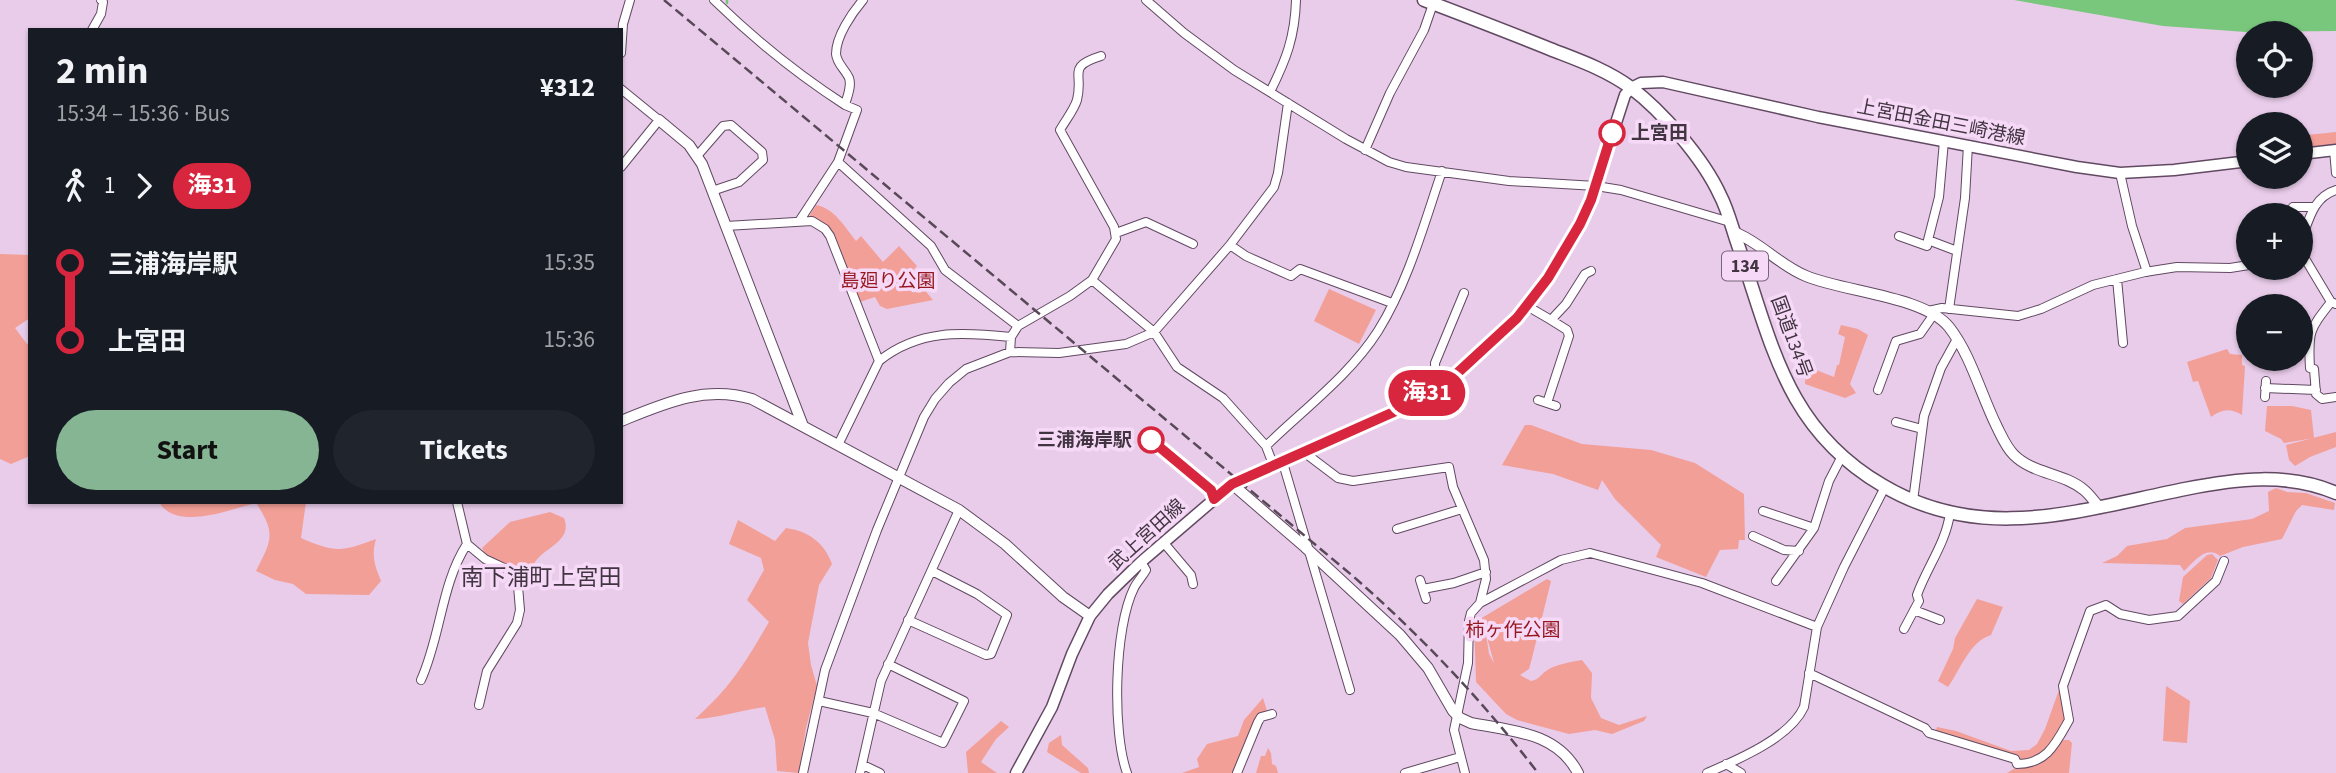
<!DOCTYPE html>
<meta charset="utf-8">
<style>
body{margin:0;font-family:"Source Sans 3","Noto Sans JP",sans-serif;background:#20242c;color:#f1f3f6;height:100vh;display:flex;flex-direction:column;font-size:26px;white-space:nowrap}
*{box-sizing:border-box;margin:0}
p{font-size:23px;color:#9ea1a6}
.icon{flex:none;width:38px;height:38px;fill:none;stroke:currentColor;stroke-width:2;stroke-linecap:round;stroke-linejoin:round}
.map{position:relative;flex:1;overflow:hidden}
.drawer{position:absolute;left:28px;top:28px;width:595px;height:476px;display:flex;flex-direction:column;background:#171b24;border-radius:0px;box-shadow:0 2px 5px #0004}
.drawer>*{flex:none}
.badge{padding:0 14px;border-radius:23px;font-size:24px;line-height:46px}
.tools{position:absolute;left:2236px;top:21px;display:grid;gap:14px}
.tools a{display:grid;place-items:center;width:77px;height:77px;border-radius:50%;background:#171b24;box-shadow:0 2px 5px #0004;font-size:35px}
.map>.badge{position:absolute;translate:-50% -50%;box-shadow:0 0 0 4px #fff}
.legs{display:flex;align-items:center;gap:10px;height:77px;padding:0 28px;font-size:23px}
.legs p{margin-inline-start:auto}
.headline{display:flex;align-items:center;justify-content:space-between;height:119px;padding:0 28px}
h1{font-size:38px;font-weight:700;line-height:52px}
.action{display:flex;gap:14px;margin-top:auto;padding:14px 28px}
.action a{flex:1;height:80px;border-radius:42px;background:#85b593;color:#111;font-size:28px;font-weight:700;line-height:80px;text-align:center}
.action a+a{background:#20242c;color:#f1f3f6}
ul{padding:0 28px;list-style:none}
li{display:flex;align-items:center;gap:24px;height:77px;font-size:26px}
li i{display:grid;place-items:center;width:10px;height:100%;margin:0 9px;background:currentColor}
li i::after{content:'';width:18px;height:18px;margin:-9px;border:5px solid;border-radius:50%;background:#171b24}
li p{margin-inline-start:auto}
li:first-child i{background:linear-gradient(#0000 50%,currentColor 0)}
li:last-child i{background:linear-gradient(currentColor 50%,#0000 0)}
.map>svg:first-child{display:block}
.green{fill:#f29f97}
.water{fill:#79c77c}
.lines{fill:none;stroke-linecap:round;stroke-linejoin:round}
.stream{stroke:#79c77c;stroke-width:2.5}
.minor-casing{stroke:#614962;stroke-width:10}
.tertiary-casing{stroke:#614962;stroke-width:12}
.secondary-casing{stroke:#614962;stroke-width:13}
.trunk-casing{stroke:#614962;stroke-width:15}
.minor{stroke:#fff;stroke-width:8}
.tertiary{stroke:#fff;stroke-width:10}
.secondary{stroke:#fff;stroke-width:10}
.trunk{stroke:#fff;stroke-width:12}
.rail{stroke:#584958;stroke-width:2.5;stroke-dasharray:10 5;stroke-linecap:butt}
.line-1-casing{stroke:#fff;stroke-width:16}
.line-1{stroke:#d7263d;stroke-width:10}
.stop-1-dot{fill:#fff;stroke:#d7263d;stroke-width:3.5}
.labels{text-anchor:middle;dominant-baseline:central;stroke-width:7;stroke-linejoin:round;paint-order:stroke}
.shield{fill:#f6d9f7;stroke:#776678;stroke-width:2}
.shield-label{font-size:18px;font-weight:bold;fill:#413541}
.street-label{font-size:19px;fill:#413541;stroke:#f6d9f7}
.stop-label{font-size:19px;font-weight:bold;fill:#413541;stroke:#f6d9f7;text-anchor:start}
.park-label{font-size:19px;fill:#97171e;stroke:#f6d9f7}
.quarter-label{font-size:23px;fill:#413541;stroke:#f6d9f7}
</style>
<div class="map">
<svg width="2336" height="773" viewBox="0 0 2336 773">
<rect width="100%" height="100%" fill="#e9ccea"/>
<path class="green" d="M2336 132V145L2309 149 2307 135Z
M816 205C834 208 845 227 856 241L861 236 883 262 899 246 917 266 907 277H911L916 284 918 282 933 300 887 309 880 306 875 297 860 302 835 237 826 226 809 217Z
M0 254 30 255V318L15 328 27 344 30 343V456L11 464 0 459Z
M1329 289 1376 310 1359 344 1314 321Z
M1841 325 1858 329 1868 335 1850 384 1856 393 1845 398 1805 384 1806 366 1834 377 1837 365H1839L1845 337 1838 334Z
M2227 349 2230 354 2242 355V365L2245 366 2242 415C2230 408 2222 409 2211 417L2198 381 2193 382 2187 362Z
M2267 406H2292L2311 410 2314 438 2284 443 2281 439 2265 431Z
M1525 425H1531L1582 444 1651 450 1695 463 1744 494 1745 540H1739L1738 549 1720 550 1706 577 1656 557 1661 545 1615 499 1602 480 1598 490 1553 474 1502 465Z
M2336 432V447L2310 457 2295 466 2289 460 2286 445Z
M2276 488 2287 492 2306 493 2335 503 2334 510 2302 505 2296 511 2282 539 2243 547 2220 556C2206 545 2195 561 2184 571L2180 565 2102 563 2117 556 2127 546 2167 539 2185 528 2252 519 2269 511 2268 492Z
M159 502H306L301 538C336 553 341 552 376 539 371 556 375 566 381 581L369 595 306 594 293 584 275 580 256 571C272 540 276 533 256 503 231 509 176 532 159 502Z
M550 512 564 518C573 541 545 547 535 562 534 563 533 571 532 573L492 566 482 548 510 522Z
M738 520 775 541 786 528C808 531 824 542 832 564L819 585 808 643 811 665 817 686 806 728 799 773 777 771 775 740 765 707C741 710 718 718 695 719 731 687 745 663 769 622L747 600 764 570 761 558 729 544Z
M2212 554 2218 560 2211 578 2183 604 2179 601 2183 577 2207 555Z
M1547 579 1551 581 1532 658 1529 669 1520 675 1531 681C1540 679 1540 675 1546 671 1556 664 1571 662 1582 660L1592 673 1591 698 1601 718 1619 725 1647 716 1644 721 1612 734 1595 730 1569 734 1517 720 1506 714 1476 682 1474 621 1485 627 1489 654 1494 663 1488 641V626L1480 619Z
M1977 599 2003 607 1991 635C1970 641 1960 670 1948 687L1938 681 1953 649 1955 638Z
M2166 686 2190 701 2187 743 2163 741Z
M2060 687 2066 720 2040 758 2018 762 1935 733 1937 727 1956 731 2011 751 2029 750 2037 744 2045 729Z
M1263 698 1267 711 1258 717 1234 773H1182L1199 767 1197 759 1207 744 1238 736 1244 720Z
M1001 721 1009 727 996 739 981 762 997 773H968L966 752Z
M1061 735 1062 745 1088 768 1089 773H1081L1047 752 1049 743Z
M2061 740H2069L2072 743 2069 773H2007L2017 767 2042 763Z
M1268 748 1271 753 1272 764 1276 766 1278 773H1256L1261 756H1265Z"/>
<path class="water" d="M2014 0H2336V31L2246 32 2163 26Z"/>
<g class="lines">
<path class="stream" d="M727 3V0"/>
<g class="minor-casing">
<path id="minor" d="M714 0C755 40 797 74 845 105
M1146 0 1184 33 1234 70 1346 139 1389 162 1406 167 1509 181 1596 186 1621 190 1730 222
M92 30 101 14 103 2 101 0
M621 53 623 24 630 0
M621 89 659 120 621 167
M1270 92C1286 60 1295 37 1296 0
M1944 141 1939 197 1928 240 1957 251
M1365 150 1390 93 1424 30 1433 4
M2334 150 2336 173
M697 156 723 126 731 125 762 152 763 160 739 182 712 191
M838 162 931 246 945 270 1018 326 1011 337 1010 352
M2120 173 2132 226 2147 272H2145
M2293 207H2314
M800 220 838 162 857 110 845 105C847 97 852 86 849 78 845 69 837 64 836 54 836 36 852 13 863 0
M726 226 812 221 825 229 830 236 879 361 838 445
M1116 233 1146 222 1193 244
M1899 236 1927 246 1928 240
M2301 241C2309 220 2313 197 2336 190
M1230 245 1246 256 1291 276 1300 269 1392 303
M2301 252 2331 302 2336 304
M2117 279 2123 343
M1092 280 1154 332 1177 367 1223 398 1266 446 1274 467
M2331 302C2309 330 2308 332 2310 368L2314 369 2316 394 2322 399 2336 397
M1527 306 1551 320 1566 304 1585 274 1591 271
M1949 309 1965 198 1968 145
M1928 311 1942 308 2018 316 2041 309 2093 285 2145 272 2177 267 2230 268 2249 265
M1018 326 1070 296 1092 280 1116 239 1114 227 1060 130C1065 121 1074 110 1077 100 1084 73 1066 67 1101 56
M879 361C919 329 962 332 1011 337
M1436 388 1435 363 1464 293
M2265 388 2316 390
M1878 390 1896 341 1920 334 1934 314
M2265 397 2266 381
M1538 400 1556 406
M1547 403 1569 336 1567 330 1551 320
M1896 422 1922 429
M1266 446C1304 409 1350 375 1378 331 1408 283 1424 224 1442 171
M1305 453 1338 478 1353 481 1449 467 1453 487 1484 560 1486 579 1480 603
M1283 463 1350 690
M1913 501 1924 416 1941 368 1957 339
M457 502 467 544 485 559 517 574 520 610 517 623 487 671 479 705
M1763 511 1814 528
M1397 529 1462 509
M1753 536 1784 550 1799 551
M1164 543 1191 575 1193 584
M1420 580 1426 599
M1776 581 1814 528 1829 481 1842 456
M1423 589 1454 583 1486 572
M1914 610 1940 620
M908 620 986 655 991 654 1007 615 977 594 932 571
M1904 629 1919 601 1917 595C1927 567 1946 543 1950 513
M1809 673 1925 728 1929 733 2015 759 2017 764C2047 764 2056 743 2069 720L2063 686 2090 611 2106 605 2120 614 2149 620 2178 616 2216 581 2224 561
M421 680C441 636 441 584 467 544
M819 701 873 713 943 743 964 701 888 664
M1726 764 1741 773
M863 765 880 773
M803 773 825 670 877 530 924 417 935 399 949 383 966 369 1010 352 1059 353 1126 344 1154 332 1230 245 1274 187 1278 173 1288 103
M860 773 881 681 959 510
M1127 773C1112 732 1114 628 1134 588 1137 582 1142 577 1146 570L1141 562
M1237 773 1258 722 1261 717 1272 714
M1405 773 1460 757
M1465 773 1454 730 1468 663 1469 621 1471 613 1480 603 1561 560 1590 553 1702 583 1817 627
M1707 773C1737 760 1790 738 1804 707L1817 627 1844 567 1885 487"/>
</g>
<g class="tertiary-casing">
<path id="tertiary" d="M659 120 689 145 702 164 803 426
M1734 232C1760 242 1779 265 1806 276 1844 292 1924 296 1949 327 1971 355 1981 395 1997 427 2002 437 2006 447 2014 455 2033 474 2064 473 2084 490 2090 495 2094 501 2098 506
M621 421C665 403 705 385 752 399L959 510 1005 544 1063 597 1090 616
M1232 484 1305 547 1400 635 1428 668 1453 711 1460 718 1471 723C1512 731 1557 732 1578 773"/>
</g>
<g class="secondary-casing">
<path id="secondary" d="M2301 154 2336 150
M1016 773 1052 707 1072 654 1090 616 1108 594 1141 562 1232 484 1405 407 1453 377 1517 318 1548 278 1566 249 1591 200 1625 95 1631 88 1641 83 1663 82 1818 117 2077 167 2120 173 2174 170 2249 161"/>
</g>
<g class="trunk-casing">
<path id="trunk" d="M1424 0C1466 16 1508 32 1550 49 1578 60 1605 69 1630 87 1662 111 1703 158 1720 195 1728 210 1732 228 1738 245 1772 343 1785 428 1882 485 1982 545 2080 510 2185 489 2235 479 2288 472 2336 493"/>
</g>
<use href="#minor" class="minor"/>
<use href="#tertiary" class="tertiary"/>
<use href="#secondary" class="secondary"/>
<use href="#trunk" class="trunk"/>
<path class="rail" d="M664 0 1354 577C1421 636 1483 701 1538 773"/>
</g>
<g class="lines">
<g class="line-1-casing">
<path id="line-1" d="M1151 440 1211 490 1214 499 1232 484 1405 407 1453 377 1517 318 1548 278 1580 224 1591 200 1612 133"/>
</g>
<use href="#line-1" class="line-1"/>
</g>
<g class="stop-1-dot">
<circle cx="1612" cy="133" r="12"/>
<circle cx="1151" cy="440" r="12"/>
</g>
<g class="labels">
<rect class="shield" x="1722" y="251.5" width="46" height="29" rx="5"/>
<g class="shield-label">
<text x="1745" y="266">134</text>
</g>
<g class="street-label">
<text transform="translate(1941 123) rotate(11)">上宮田金田三崎港線</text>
<text transform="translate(1791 337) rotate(70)">国道134号</text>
<text transform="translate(1147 535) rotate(-42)">武上宮田線</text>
</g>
<g class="stop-label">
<text x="1631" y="133">上宮田</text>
<text x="1132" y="440" text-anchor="end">三浦海岸駅</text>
</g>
<g class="park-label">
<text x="888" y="281">島廻り公園</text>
<text x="1513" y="630">柿ヶ作公園</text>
</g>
<g class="quarter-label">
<text x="541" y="577">南下浦町上宮田</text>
</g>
</g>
</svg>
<div class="tools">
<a><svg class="icon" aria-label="locate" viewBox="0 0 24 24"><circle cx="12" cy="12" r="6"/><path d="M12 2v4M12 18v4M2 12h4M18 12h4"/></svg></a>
<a><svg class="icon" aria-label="layers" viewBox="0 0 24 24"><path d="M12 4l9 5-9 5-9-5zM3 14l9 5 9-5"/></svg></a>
<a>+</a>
<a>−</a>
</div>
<b class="badge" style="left:1427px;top:393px;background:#d7263d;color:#fff">海31</b>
<section class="drawer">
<div class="headline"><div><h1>2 min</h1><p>15:34 – 15:36 · Bus</p></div><b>¥312</b></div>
<div class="legs"><svg class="icon" aria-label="walk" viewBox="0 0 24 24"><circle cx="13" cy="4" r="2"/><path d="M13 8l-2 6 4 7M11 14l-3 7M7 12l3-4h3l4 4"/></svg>1<svg class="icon" aria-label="forward" viewBox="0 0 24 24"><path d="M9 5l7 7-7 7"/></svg><b class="badge" style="background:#d7263d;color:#fff">海31</b></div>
<ul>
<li><i style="color:#d7263d"></i><b>三浦海岸駅</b><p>15:35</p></li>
<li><i style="color:#d7263d"></i><b>上宮田</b><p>15:36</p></li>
</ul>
<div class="action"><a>Start</a><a>Tickets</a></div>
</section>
</div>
